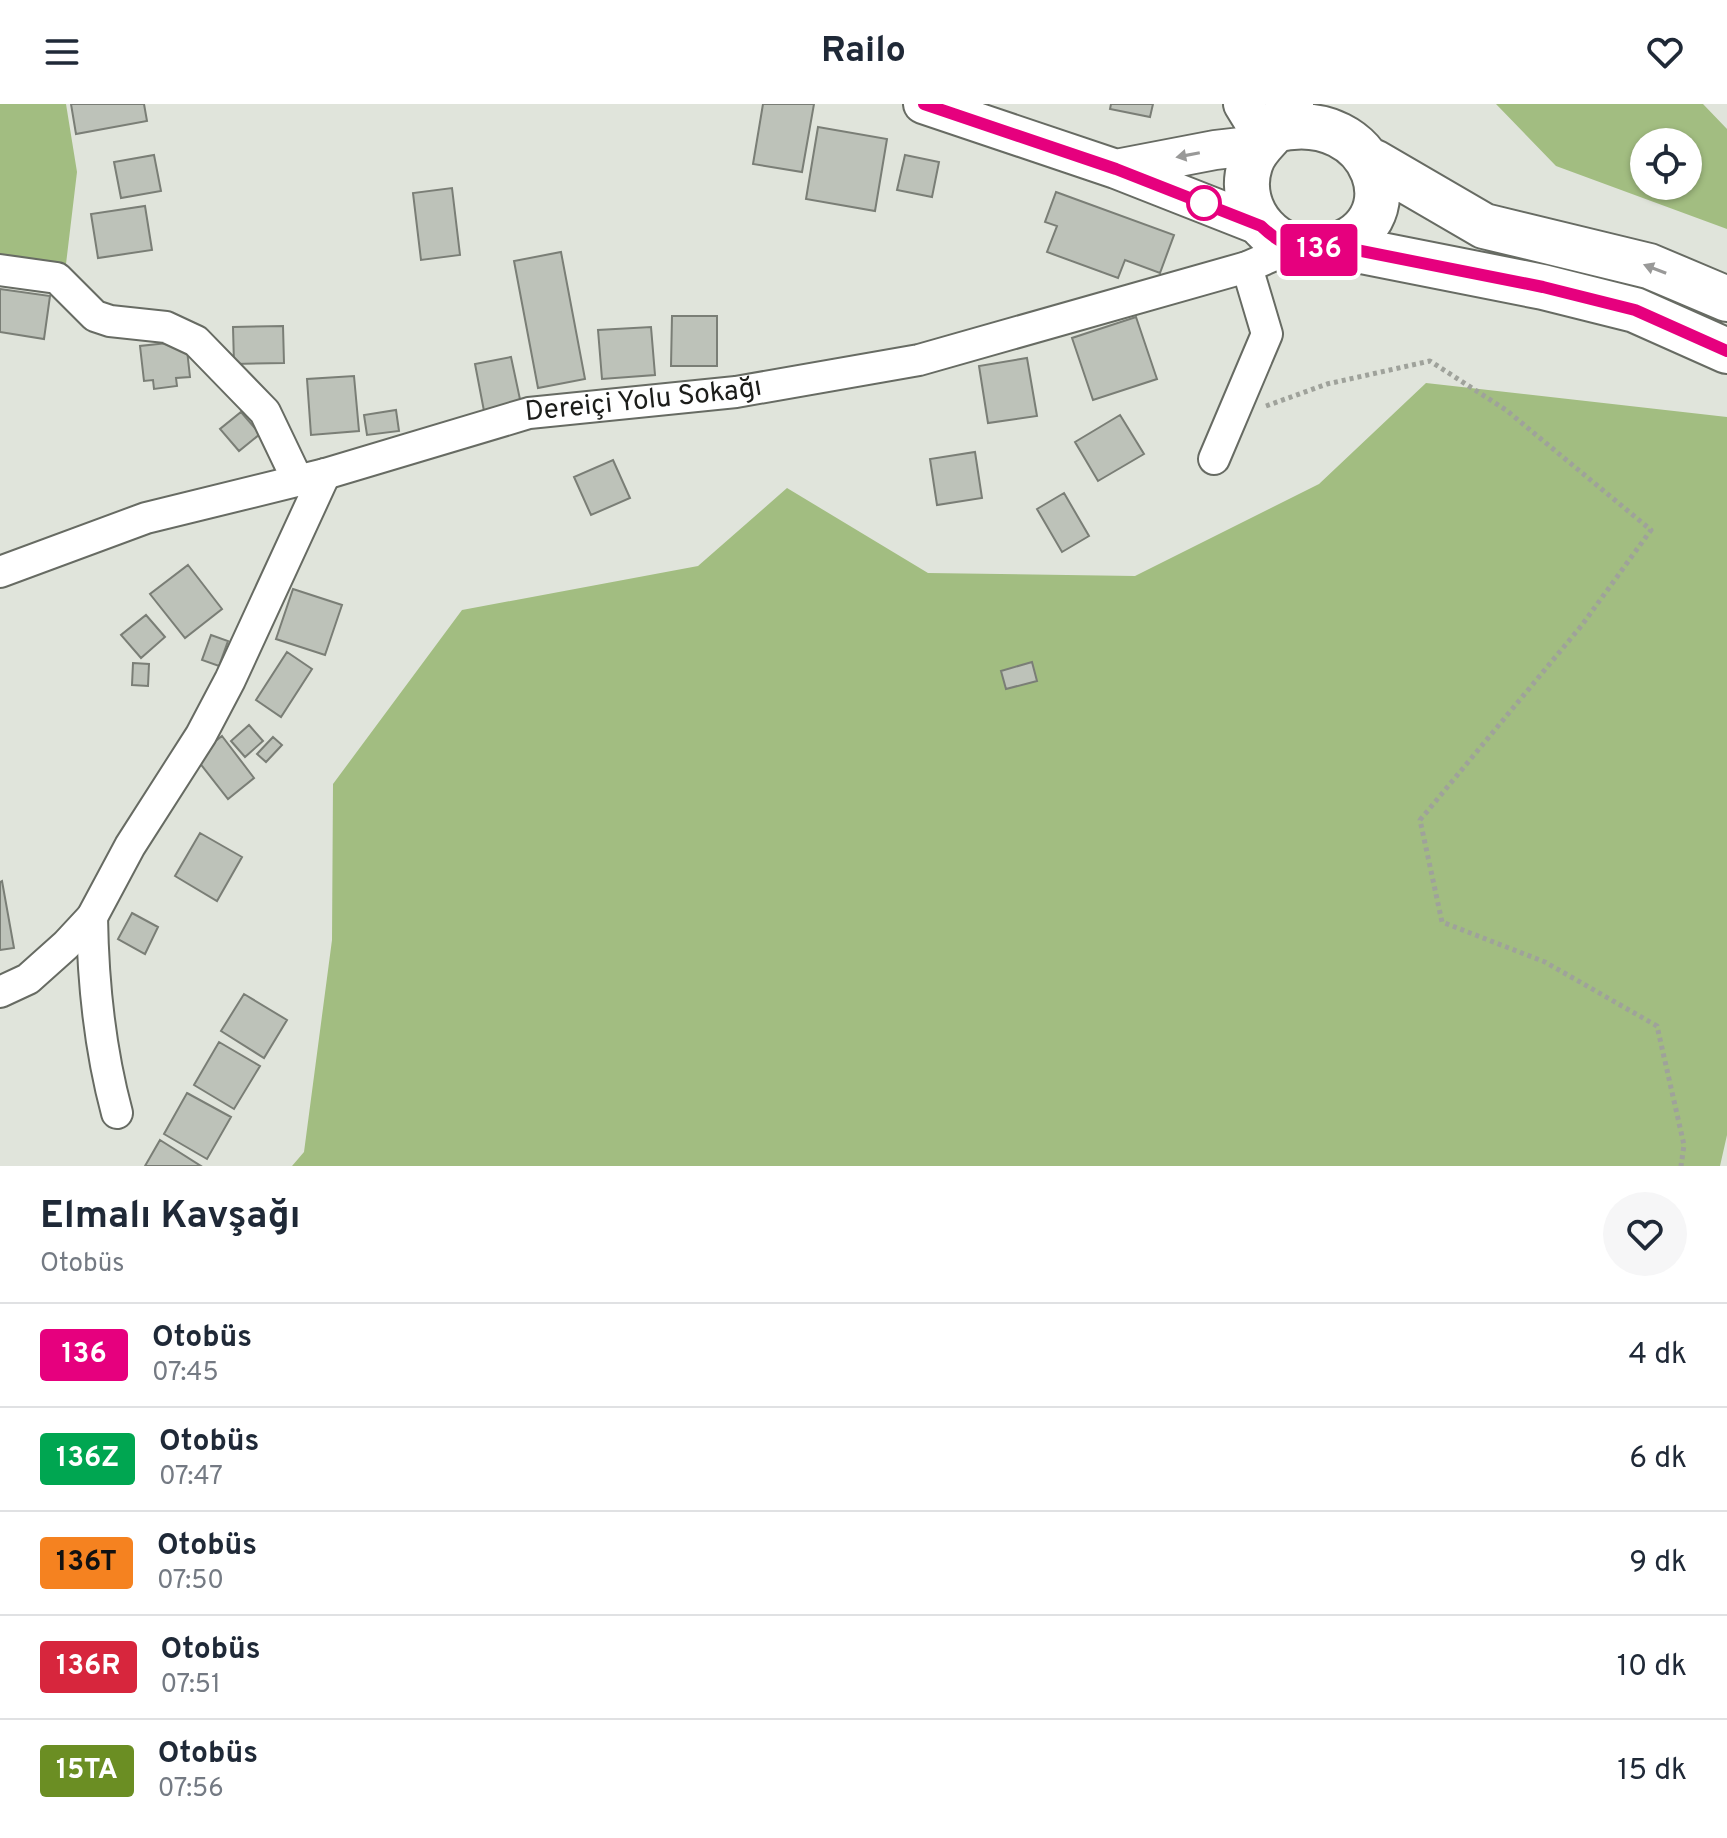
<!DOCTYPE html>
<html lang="tr">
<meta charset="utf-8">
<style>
body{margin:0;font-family:Overpass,sans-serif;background:#f6f6f7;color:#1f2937;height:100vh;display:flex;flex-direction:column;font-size:30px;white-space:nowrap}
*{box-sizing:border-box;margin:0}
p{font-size:26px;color:#747a83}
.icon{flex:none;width:44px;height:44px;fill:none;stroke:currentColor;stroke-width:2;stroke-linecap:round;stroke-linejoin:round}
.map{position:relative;height:1062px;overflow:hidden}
.panel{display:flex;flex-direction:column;background:#fff;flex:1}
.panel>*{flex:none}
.badge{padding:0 16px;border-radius:6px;font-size:28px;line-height:52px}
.buttons{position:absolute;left:1630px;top:24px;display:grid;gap:16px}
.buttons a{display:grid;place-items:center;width:72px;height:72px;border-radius:50%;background:#fff;box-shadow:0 2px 6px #0004;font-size:40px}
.map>.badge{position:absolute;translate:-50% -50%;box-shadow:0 0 0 4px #fff}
.round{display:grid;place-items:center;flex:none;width:84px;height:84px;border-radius:42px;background:#f6f6f7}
.head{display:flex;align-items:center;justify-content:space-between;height:136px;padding:0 40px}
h1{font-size:38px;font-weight:700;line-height:60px}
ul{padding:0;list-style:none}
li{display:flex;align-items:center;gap:24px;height:104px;padding:0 40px;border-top:2px solid #e0e1e3}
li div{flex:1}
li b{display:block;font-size:30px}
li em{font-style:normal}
li .badge{min-width:88px;font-weight:700;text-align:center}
header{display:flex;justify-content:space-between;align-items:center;height:104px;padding:0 40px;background:#fff;font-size:36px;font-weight:700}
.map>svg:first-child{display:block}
.green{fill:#a2bd81;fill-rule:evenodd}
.building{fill:#bdc2b9;stroke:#7a7e76;stroke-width:2}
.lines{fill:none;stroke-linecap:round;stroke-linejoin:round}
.minor-casing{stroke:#676b63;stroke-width:34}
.tertiary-casing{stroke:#676b63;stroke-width:42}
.trunk-casing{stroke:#676b63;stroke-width:48}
.path{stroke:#9fa29b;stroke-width:5;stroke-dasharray:4 4;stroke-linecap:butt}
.minor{stroke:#fff;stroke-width:30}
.tertiary{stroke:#fff;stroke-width:38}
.trunk{stroke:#fff;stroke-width:44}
.oneway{fill:#999998}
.line-casing{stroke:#fff;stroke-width:18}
.line{stroke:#e6007e;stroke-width:12}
.stop-dot{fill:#fff;stroke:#e6007e;stroke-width:4}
.labels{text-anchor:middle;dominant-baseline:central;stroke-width:6;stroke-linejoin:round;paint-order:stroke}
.street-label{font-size:28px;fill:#1c1d1a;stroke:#edf1e8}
</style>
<header><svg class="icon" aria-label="menu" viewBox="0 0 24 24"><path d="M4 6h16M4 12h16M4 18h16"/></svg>Railo<svg class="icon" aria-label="heart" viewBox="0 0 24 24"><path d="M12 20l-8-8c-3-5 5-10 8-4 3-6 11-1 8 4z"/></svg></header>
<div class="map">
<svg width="1727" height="1062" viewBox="0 0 1727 1062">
<rect width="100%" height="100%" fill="#e0e4db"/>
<path class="green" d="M0 0H66L77 68 66 160 0 153Z
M1496 0H1703L1727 25V125L1556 62ZM1688 38V82H1644V38Z
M1426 279 1727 313V1031L1720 1062H292L304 1048 332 836 333 680 462 506 698 462 787 384 928 469 1135 472 1319 380Z"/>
<path class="building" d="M71 0H144L147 17 76 30Z
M763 0H814L802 68 753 60Z
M1111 0H1153L1150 13 1110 5Z
M818 23 887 35 875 107 806 95Z
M154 51 161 87 121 94 114 58Z
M905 51 939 58 932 93 897 86Z
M452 84 460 151 421 156 413 89Z
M1056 88 1174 131 1160 169 1125 156 1118 174 1047 148 1057 122 1045 118Z
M145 102 152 146 98 154 91 110Z
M561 148 585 275 538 284 514 157Z
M0 185 50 192 44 235 0 228Z
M672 212H717V262H671Z
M1136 213 1157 275 1093 296 1072 234Z
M283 222 284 259 234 260 233 223Z
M651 223 655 271 602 275 598 226Z
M186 237 190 273 176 274 177 282 154 285 153 276 144 277 140 242Z
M511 253 521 300 484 307 475 260Z
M1027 254 1037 312 988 319 979 262Z
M354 272 359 327 311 331 307 275Z
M396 306 399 327 367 331 364 311Z
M241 308 260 330 239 347 220 325Z
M1120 311 1144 350 1098 377 1075 338Z
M975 348 982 394 937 401 930 355Z
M613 356 630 394 591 411 574 373Z
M1064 389 1089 432 1062 448 1037 405Z
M188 461 222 505 185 534 150 490Z
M293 485 342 501 325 551 276 535Z
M146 511 165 533 141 554 121 531Z
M211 531 228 537 219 562 202 556Z
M287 548 312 565 281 613 256 596Z
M1032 558 1037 577 1006 585 1001 567Z
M133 559 149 560 148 582 132 581Z
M249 621 263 637 245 653 231 637Z
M222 632 254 674 228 695 195 653Z
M273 633 282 641 266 658 257 650Z
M200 729 242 753 217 797 175 772Z
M2 777 14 844 0 846V778Z
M132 809 158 823 145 850 118 835Z
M244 890 287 916 264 954 221 927Z
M219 938 260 962 234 1005 194 981Z
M187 989 231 1013 207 1055 164 1030Z
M160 1036 201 1062H145Z"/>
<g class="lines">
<g class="minor-casing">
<g id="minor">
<path d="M0 166 57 174 95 212 110 217 166 223 196 237 265 308 298 377"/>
<path d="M1214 355 1267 230 1247 163"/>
<path id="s1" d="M0 468 146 414 325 370 529 309 736 288 919 256 1247 163 1293 143"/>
<path d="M92 813C93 878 100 946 117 1009"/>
<path d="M0 888 28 875 66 841 92 813 130 742 201 631 230 576 325 370"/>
</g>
</g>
<g class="tertiary-casing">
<path id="tertiary" d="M923 0 1116 65 1261 122
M1243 0 1265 36
M1116 65 1215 46 1259 41"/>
</g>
<g class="trunk-casing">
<path id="trunk" d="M1274 26C1378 0 1418 126 1325 144 1277 154 1235 107 1250 61 1254 46 1265 38 1275 26 1281 18 1285 9 1291 0
M1374 58 1484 122 1649 162 1727 195
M1336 142 1543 183 1635 206 1727 247"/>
</g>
<path class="path" d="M1266 302 1327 280 1430 257 1506 306 1651 426 1582 521 1420 716 1442 818 1545 858 1657 922 1684 1041 1681 1062"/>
<use href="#minor" class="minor"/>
<use href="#tertiary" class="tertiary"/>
<use href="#trunk" class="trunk"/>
</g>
<defs><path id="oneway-solid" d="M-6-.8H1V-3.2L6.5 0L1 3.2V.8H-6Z" transform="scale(2)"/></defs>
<g class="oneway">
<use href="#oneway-solid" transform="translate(1188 51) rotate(169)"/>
<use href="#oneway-solid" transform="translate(1655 165) rotate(-159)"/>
</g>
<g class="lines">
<g class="line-casing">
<path id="line" d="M924 0 1116 65 1261 122C1285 145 1303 149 1336 142L1543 183 1635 206 1727 247"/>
</g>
<use href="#line" class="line"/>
</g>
<circle class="stop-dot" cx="1204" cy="99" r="16"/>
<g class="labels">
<g class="street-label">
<text stroke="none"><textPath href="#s1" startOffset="668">Dereiçi Yolu Sokağı</textPath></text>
</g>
</g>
</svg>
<div class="buttons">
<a><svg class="icon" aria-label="locate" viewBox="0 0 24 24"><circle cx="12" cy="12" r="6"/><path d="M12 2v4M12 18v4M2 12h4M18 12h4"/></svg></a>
</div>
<b class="badge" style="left:1319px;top:146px;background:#e6007e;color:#fff">136</b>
</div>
<section class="panel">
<div class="head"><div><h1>Elmalı Kavşağı</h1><p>Otobüs</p></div><a class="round"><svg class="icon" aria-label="heart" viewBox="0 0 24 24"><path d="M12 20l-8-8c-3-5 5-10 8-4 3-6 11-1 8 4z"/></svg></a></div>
<ul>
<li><span class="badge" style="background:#e6007e;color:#fff">136</span><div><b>Otobüs</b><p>07:45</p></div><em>4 dk</em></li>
<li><span class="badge" style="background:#00a651;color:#fff">136Z</span><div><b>Otobüs</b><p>07:47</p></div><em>6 dk</em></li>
<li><span class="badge" style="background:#f58220;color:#111">136T</span><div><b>Otobüs</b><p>07:50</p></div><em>9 dk</em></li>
<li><span class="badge" style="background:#d7263d;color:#fff">136R</span><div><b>Otobüs</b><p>07:51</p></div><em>10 dk</em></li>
<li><span class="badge" style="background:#6b8e23;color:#fff">15TA</span><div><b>Otobüs</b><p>07:56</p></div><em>15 dk</em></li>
</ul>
</section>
